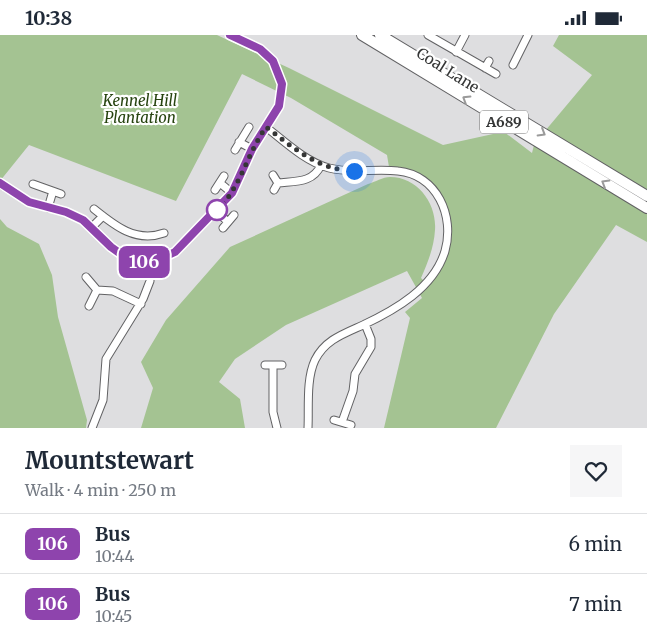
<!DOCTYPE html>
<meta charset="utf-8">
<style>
body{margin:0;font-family:Merriweather,serif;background:#f6f6f7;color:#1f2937;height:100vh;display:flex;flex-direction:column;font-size:19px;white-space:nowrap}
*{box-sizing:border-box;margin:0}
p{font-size:16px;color:#747a83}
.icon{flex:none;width:28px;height:28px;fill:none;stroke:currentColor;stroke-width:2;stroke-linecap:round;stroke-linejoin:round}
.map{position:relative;height:393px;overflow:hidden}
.drawer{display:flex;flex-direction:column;background:#fff;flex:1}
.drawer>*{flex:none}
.badge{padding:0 10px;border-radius:8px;font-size:18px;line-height:32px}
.you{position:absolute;width:25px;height:25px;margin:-12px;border:4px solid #fff;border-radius:50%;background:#1a73e8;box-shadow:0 0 0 8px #1a73e833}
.map>.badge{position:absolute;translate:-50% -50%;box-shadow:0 0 0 2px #fff}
.round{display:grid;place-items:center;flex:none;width:52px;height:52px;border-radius:0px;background:#f6f6f7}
.head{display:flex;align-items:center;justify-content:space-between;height:85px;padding:0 25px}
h1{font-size:24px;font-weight:700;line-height:38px}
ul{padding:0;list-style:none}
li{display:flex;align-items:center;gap:15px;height:60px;padding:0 25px;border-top:1px solid #e0e1e3}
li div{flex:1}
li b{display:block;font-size:19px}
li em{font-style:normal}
li .badge{min-width:55px;font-weight:700;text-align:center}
.status{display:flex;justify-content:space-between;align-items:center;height:35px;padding:0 25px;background:#fff;direction:ltr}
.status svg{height:14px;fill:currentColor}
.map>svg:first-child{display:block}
.green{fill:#a4c392}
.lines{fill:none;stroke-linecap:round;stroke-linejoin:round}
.minor-casing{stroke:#626264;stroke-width:9}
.highway-casing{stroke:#626264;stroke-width:12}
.minor{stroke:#fff;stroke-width:7}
.highway{stroke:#fff;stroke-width:10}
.oneway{stroke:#9a9a9a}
.line-casing{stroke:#fff;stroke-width:11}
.line{stroke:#8e44ad;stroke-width:8}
.walk{stroke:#353636;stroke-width:5;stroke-dasharray:0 9}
.stop-dot{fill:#fff;stroke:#8e44ad;stroke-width:2.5}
.labels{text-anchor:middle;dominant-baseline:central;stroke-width:4.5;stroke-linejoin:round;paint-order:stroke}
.shield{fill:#fff;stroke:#727272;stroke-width:1}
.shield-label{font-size:14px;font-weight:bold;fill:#353636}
.street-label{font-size:15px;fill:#353636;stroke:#fff}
.park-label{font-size:15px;font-style:italic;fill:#26430f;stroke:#fff}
</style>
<div class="status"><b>10:38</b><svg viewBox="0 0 49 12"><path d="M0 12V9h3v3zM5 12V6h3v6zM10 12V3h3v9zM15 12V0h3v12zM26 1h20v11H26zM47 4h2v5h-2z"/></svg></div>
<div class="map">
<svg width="647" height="393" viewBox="0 0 647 393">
<rect width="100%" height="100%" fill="#dedee0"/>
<path class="green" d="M0 0H217L289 33 443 110 493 99 485 90 487 84 532 118 534 110 647 178V207L616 190 554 279 496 393H384L410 283 405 277 422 263 407 236 286 290 235 324 219 347 240 364 245 393H141L153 353 141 327 166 285 230 212 368 149C375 147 383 142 390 142 418 142 437 169 435 195 434 212 428 227 421 243L428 250C436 239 444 229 448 217 463 175 432 132 389 132L387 120 291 63 242 39 176 166 29 110 0 146Z
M559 0H647V159L545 96 592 40 553 11Z
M0 184 7 192 39 209 52 240 58 282 87 385 86 393H0Z"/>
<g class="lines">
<g class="minor-casing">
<path id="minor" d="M428 0 496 39
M456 17 465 0
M513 30 528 0
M485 33 489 26
M266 92C285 107 306 127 329 133 352 139 375 133 398 136 437 140 455 181 445 216 434 253 395 275 363 290 343 299 325 305 315 325 306 344 309 372 308 393
M239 107 252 114
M235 115 249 92
M273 140 278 148 274 155
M220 148 232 158
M278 148C296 146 313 148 321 130
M0 149 29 167 66 177 83 185 111 212 125 222 150 226 160 224 175 217 232 158 252 114 279 71 282 49 273 26 260 14 230 0
M33 149 61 159
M215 155 224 141
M48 173 53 156
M94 174C115 191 136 208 164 198
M216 176 228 187
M92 192 103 181
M223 193 234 180
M86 242 97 255 113 256 141 269
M89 271 97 255
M265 330H282
M273 330V377L277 393
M334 385 351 390
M342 387 353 356 355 339 371 312V304L365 289
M92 393 103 365 106 324 143 264 150 246V226"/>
</g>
<g class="highway-casing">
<path id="highway" d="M362 0 647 173
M380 0 647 161"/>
</g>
<use href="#minor" class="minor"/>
<use href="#highway" class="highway"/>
</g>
<defs><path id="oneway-chevron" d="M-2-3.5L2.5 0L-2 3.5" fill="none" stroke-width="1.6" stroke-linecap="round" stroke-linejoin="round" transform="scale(1.25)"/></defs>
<g class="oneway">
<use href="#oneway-chevron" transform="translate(466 64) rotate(-148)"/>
<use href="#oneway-chevron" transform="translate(542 98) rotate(31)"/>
<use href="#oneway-chevron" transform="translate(605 148) rotate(-149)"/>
</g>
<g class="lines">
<g class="line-casing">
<path id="line" d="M0 148 29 167 66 177 83 185 111 212 125 222 150 226 160 224 175 217 232 158 252 114 279 71 282 49 273 26 260 14 230 0"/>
</g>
<use href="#line" class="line"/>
<path class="walk" d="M217 175C240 154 247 119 266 92 294 113 318 135 354 136"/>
</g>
<circle class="stop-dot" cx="217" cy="175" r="10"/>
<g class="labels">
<rect class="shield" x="480" y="75.5" width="48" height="23" rx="4"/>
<g class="shield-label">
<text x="504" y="87">A689</text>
</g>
<g class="street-label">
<text transform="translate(448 35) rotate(32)">Coal Lane</text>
</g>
<g class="park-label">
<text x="140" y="65">Kennel Hill<tspan x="140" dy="17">Plantation</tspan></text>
</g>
</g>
</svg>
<div class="you" style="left:354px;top:136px"></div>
<b class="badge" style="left:144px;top:227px;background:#8e44ad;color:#fff">106</b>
</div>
<section class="drawer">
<div class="head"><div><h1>Mountstewart</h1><p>Walk · 4 min · 250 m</p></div><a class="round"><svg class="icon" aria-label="heart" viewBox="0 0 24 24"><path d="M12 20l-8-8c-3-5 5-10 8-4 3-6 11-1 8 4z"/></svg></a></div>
<ul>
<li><span class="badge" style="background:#8e44ad;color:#fff">106</span><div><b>Bus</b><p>10:44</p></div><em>6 min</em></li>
<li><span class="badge" style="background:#8e44ad;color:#fff">106</span><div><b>Bus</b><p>10:45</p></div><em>7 min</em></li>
</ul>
</section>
